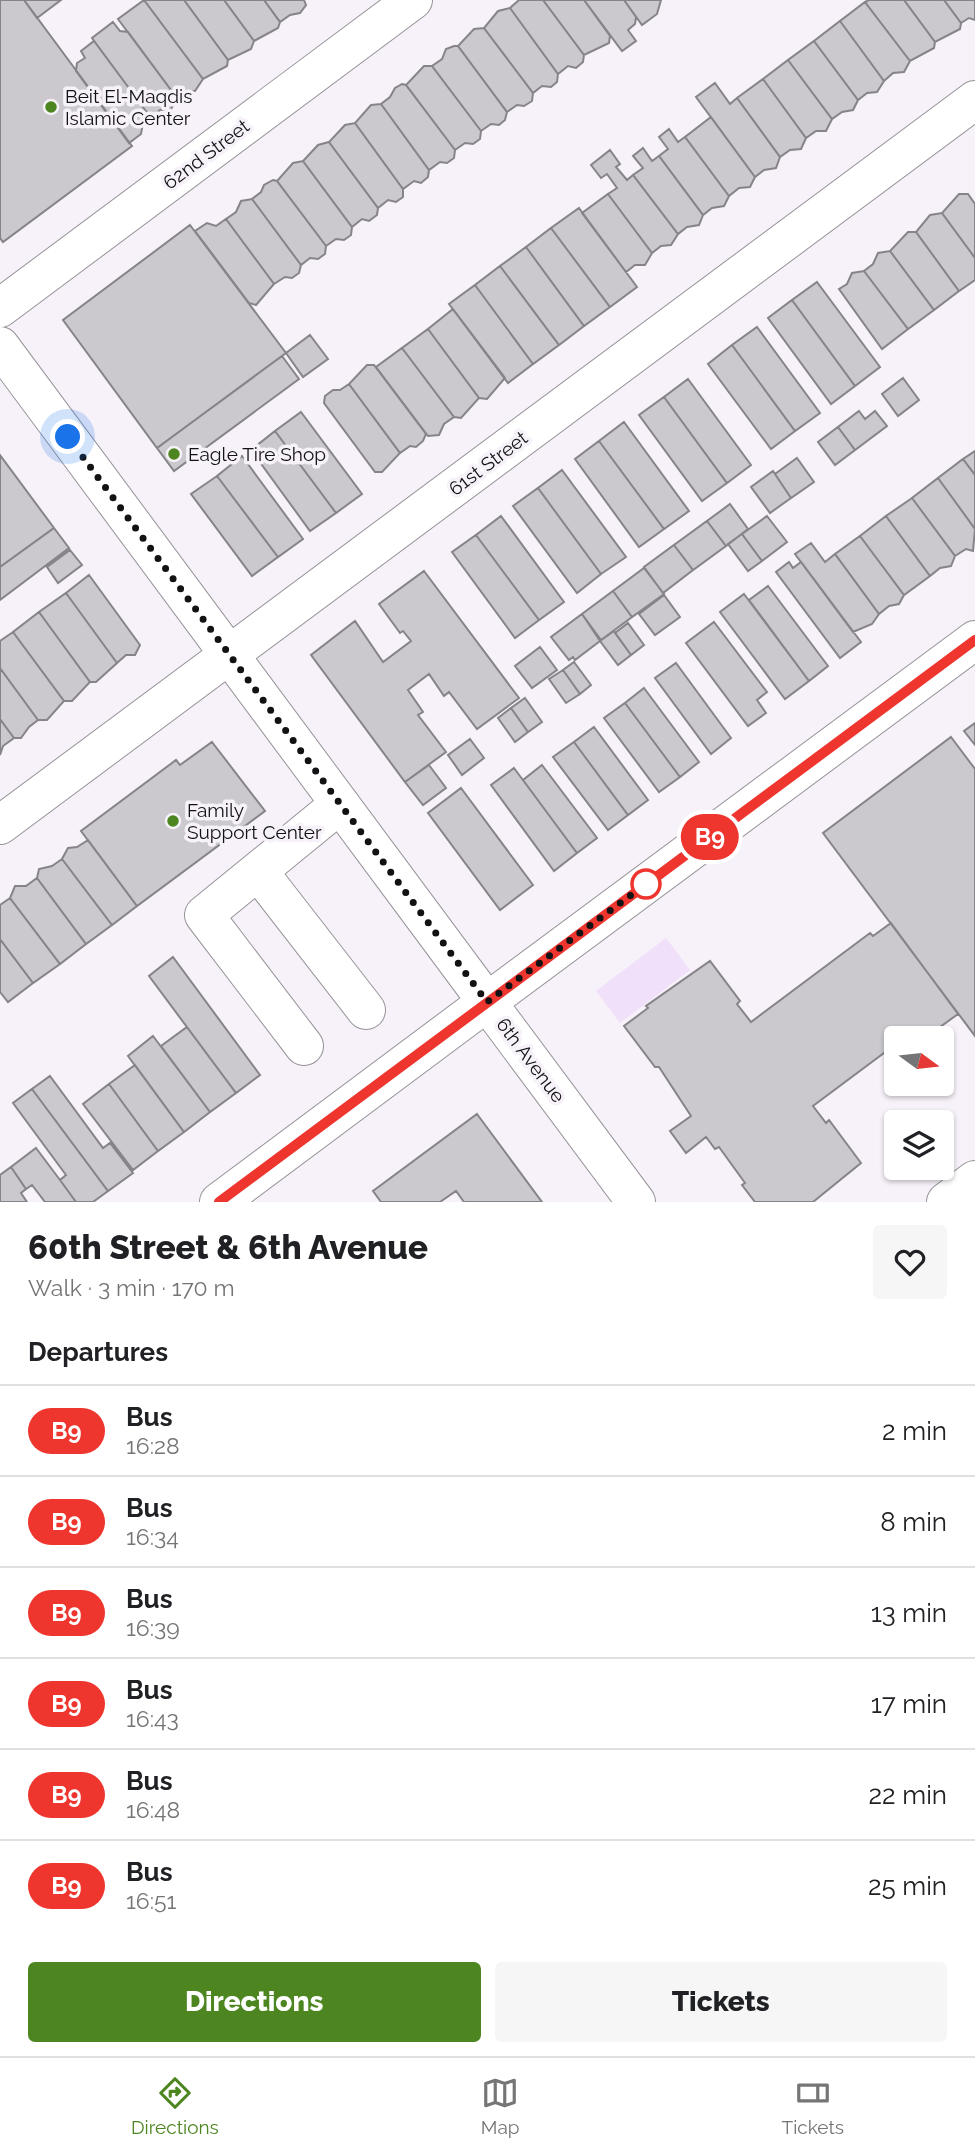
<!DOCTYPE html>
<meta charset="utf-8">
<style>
body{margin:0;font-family:Raleway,sans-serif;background:#f6f6f6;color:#202124;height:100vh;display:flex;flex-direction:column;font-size:26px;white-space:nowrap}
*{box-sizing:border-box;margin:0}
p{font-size:23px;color:#757577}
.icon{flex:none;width:38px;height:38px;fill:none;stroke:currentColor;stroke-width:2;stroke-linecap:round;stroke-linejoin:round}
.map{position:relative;height:1202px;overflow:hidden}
.details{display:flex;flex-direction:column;background:#fff;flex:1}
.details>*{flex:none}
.badge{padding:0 14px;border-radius:23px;font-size:24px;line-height:46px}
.needle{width:46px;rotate:105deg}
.fabs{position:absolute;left:884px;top:1026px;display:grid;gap:14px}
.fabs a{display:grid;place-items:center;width:70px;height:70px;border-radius:7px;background:#fff;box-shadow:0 2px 5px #0004;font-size:35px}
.you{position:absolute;width:35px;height:35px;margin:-18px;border:5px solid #fff;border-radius:50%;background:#1a73e8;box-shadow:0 0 0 10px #1a73e833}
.map>.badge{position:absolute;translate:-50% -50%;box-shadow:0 0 0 4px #fff}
h2{padding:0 28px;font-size:26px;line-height:63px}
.round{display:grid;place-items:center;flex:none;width:74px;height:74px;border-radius:7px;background:#f6f6f6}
.headline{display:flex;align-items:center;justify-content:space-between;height:119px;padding:0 28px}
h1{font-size:33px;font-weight:800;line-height:52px}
.primary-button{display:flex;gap:14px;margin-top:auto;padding:14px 28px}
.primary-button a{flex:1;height:80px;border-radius:7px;background:#4d8620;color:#fff;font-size:28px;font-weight:800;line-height:80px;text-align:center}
.primary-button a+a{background:#f6f6f6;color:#202124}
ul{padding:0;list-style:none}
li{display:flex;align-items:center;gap:21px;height:91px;padding:0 28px;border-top:2px solid #e0e0e0}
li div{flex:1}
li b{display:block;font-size:26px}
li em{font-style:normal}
li .badge{min-width:77px;font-weight:700;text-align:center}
.tab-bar{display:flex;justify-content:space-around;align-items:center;height:98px;border-top:2px solid #e0e0e0;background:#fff;font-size:19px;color:#757577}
.tab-bar a{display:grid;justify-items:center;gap:4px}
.tab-bar .on{color:#4d8620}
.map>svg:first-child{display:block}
.green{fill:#f1e0fa}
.building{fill:#cbc8ce;stroke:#878489;stroke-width:2}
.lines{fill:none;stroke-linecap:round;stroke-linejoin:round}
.minor-casing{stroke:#969398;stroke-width:40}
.major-casing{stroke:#969398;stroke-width:40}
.minor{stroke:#fff;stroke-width:38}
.major{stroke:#fff;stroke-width:38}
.line-casing{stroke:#fff;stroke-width:16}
.line{stroke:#ee352e;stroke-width:10}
.walk{stroke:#121113;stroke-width:7;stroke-dasharray:0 12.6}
.poi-dot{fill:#4d8620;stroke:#f7f2f9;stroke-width:2.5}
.stop-dot{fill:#fff;stroke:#ee352e;stroke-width:3.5}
.labels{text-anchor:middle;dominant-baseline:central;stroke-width:7;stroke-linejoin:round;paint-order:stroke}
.poi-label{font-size:19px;fill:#121113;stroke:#f7f2f9;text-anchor:start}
.street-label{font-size:19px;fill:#121113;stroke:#f7f2f9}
</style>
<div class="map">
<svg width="975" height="1202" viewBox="0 0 975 1202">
<rect width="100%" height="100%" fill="#f7f2f9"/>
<path class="green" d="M666 938 690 970 620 1023 596 991Z"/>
<path class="building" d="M0 0H24L132 146 3 242 0 238Z
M24 0H61L37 18Z
M144 0H184L228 60 227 66 203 79Z
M144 0 203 79 195 91H186L177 98 118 19Z
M184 0H224L254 41 251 49 228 60Z
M224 0H264L280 22 278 28 254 41Z
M264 0H304L306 5 300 13 290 15 280 22Z
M543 0H584L610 36 609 43 584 55Z
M543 0 584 55 583 62 576 68 568 66 558 74 510 8 519 0Z
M584 0H624L636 17 635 24 628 30 636 41 622 51Z
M624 0H661L657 14 642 25Z
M869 0H904L935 42 934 48 910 61 865 2Z
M904 0H944L961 23 960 29 935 42Z
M944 0H975V20L969 18 961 23Z
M865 2 910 61 904 72 893 73 884 81 840 21Z
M510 8 558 74 557 82 551 87 542 86 533 93 484 28 498 11Z
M840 21 884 81 877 92 867 93 858 100 814 41Z
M113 22 120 31 128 32 177 98 171 109 160 110 151 118 92 38Z
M484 28 533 93 532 101 524 106 517 105 507 112 458 46 474 29Z
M94 41 151 118 143 123 141 134 129 143 76 71 77 63 85 58 81 51Z
M814 41 858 100 853 110 842 112 832 119 788 60Z
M454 46H458L507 112 505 120 499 125 491 124 481 131 432 66 442 59 446 49Z
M788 60 832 119 826 131H816L806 138 763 79Z
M424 66H432L481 131 480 139 473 144 465 143 455 150 406 85Z
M763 79 806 138 801 149 790 150 780 157 737 98Z
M715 83 730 104 737 98 780 157 776 168 764 170 755 177 696 97Z
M402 84 406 85 455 150 454 158 447 163 440 162 429 170 381 104 390 97 395 88Z
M381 104 429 170 428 177 421 183 414 181 403 189 355 123 371 105Z
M711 117 755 177 750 187 739 188 729 196 685 137Z
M355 123 403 189V197L396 202 388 200 378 208 329 142 345 125Z
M669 129 678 142 685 137 729 196 724 206 712 208 703 215 659 156 668 149 659 137Z
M329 142 378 208 377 215 369 221 362 219 352 227 303 161 318 145Z
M643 148 652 161 659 156 703 215 699 225 687 227 678 234 633 175 643 168 633 156Z
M610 150 620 164 616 167 627 180 633 175 678 234 671 245 661 246 652 253 608 194 617 188 607 174 601 178 591 165Z
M303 161 352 227 351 235 344 240 336 239 326 246 277 181 293 163Z
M273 180 277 181 326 246 325 254 318 259 310 258 301 265 252 199 261 192 264 185Z
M608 194 652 253 645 265H635L626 272 582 213Z
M959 194H968L975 204V258L942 213Z
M252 199 301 265 299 273 292 278 285 277 274 284 226 219 236 212 241 201Z
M579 208 637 287 610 307 551 228Z
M942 213 975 258V280L959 291 916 232 930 215Z
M226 219 274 284 256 305 249 303 195 231 207 223 216 226Z
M190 225 286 353 157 448 63 320Z
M551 228 610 307 584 326 526 247Z
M908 232H916L959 291 934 310 890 251Z
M526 247 584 326 559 345 500 266Z
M890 251 934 310 908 329 864 271 873 264 878 253Z
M500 266 559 345 533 364 475 285Z
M864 271 908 329 882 349 839 289 847 284 852 273Z
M817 282 880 367 855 386 792 300Z
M475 285 533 364 508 383 449 304Z
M792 300 855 386 831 404 768 318Z
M453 309 505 378 487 399 479 398 428 329Z
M757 327 820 413 795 431 732 345Z
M428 329 479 398 461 418 454 417 402 348Z
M310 335 328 359 303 377 286 353Z
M732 345 795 431 771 449 708 364Z
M402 348 454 417 444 424 439 435 428 436 376 367Z
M282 356 299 379 174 471 157 448Z
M367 365H374L426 434 423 441 416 447 410 446 400 453 349 384Z
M903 378 919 400 898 416 882 394Z
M688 379 751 465 727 483 664 397Z
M349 384 400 453 382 472H375L324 403 325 396 333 390H340Z
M664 397 727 483 702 501 639 415Z
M859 411 865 419 875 411 887 426 855 450 838 427Z
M301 412 362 494 336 513 275 431Z
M624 422 689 511 664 529 599 441Z
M838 427 855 450 835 465 818 442Z
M275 431 336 513 310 531 251 450Z
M599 441 664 529 639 547 575 459Z
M975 451V475L963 459Z
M0 455 54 528 0 567Z
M242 456 303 539 278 557 217 476Z
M797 458 814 482 791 498 775 474Z
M963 459 975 475V529L938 478Z
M562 470 626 557 601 574 538 488Z
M773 471 791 498 770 513 751 487Z
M217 476 278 557 252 576 191 494Z
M938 478 975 529 973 551 966 549 955 556 912 498Z
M538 488 601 574 577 593 513 506Z
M912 498 955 556 951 566 940 568 930 576 886 516Z
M730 504 748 529 726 546 707 521Z
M501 516 564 602 539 620 476 535Z
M767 516 787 542 762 561 742 534Z
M886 516 930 576 904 595 860 536Z
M707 521 726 546 693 570 674 545Z
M54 528 69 548 0 600V567Z
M742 534 762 561 748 571 728 544Z
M476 535 539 620 515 638 452 552Z
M860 536 904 595 899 604 889 606 879 614 835 554Z
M811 543 825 562 835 554 879 614 872 624 853 632 795 554Z
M674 545 693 570 663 593 644 567Z
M70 550 82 565 58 583 47 567Z
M789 562 793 568 801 562 861 642 840 658 776 572Z
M644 568 664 594 632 617 613 591Z
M424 571 519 698 477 729 449 692 444 696 429 674 408 690 423 712 418 715 446 752 405 782 311 655 355 621 383 662 411 641 403 631 400 633 379 604Z
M89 575 140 645 135 655H126L117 663 66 593Z
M768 586 828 666 809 681 749 600Z
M613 591 632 617 601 640 582 614Z
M66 593 117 663 96 682H90L39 612Z
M744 594 809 681 785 699 720 612Z
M664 595 680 617 655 635 639 614Z
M39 612 90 682 72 701H64L13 632Z
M582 614 600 641 575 660 573 657 569 660 551 637Z
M714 622 767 692 757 700 766 713 748 726 686 643Z
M628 623 644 645 631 655 615 633Z
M614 631 631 655 618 665 600 641Z
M13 632 64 701 47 720H38L0 668V641Z
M540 647 557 670 532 688 515 666Z
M574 662 591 685 580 694 563 670Z
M676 663 731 738 711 754 655 678Z
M0 668 38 720 29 727 21 738H14L0 719Z
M563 670 580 694 566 703 549 679Z
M644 688 699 762 680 777 625 703Z
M525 698 542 722 528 732 511 708Z
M625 703 680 777 659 792 604 718Z
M511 708 528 732 515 742 498 718Z
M0 719 14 738 3 746 0 755Z
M975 723V745L964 731Z
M594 727 648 800 628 815 574 742Z
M951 737 975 769V1036L823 833Z
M470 739 484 758 462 775 448 755Z
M212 742 265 811 137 906 81 831 176 760 180 765Z
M574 742 628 815 608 830 553 757Z
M429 765 446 788 423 805 405 782Z
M542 765 597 838 577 853 523 780Z
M514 768 577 853 554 871 491 785Z
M461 788 533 885 500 910 428 813Z
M88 840 137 906 112 925 62 859 68 848 77 847Z
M62 859 112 925 86 944 37 878 39 869 52 866Z
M37 878 86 944 60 964 10 898 15 886H26Z
M10 898 60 964 33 983 0 939V905Z
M891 923 958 1014 925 1038H919L914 1031 904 1038H896V1044L813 1106 826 1123 829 1120 861 1163 813 1202H755L742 1185 745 1183 719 1147 715 1149 706 1137 686 1153 670 1131 691 1116 659 1067H655L624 1026 648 1008 646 1006 710 961 740 1001 737 1004 751 1022 870 933 873 936Z
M0 939 33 983 8 1002 0 992Z
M173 957 260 1075 236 1093 149 976Z
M187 1027 236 1093 210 1112 161 1046Z
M153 1036 210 1112 184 1132 128 1056Z
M135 1065 184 1132 158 1151 109 1084Z
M50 1076 103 1148 110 1143 133 1173 108 1191 32 1089Z
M109 1084 158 1151 133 1170 83 1104Z
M32 1089 108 1191 93 1202H76L60 1180 66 1175 13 1103Z
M477 1114 542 1202H464L456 1191 440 1202H381L373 1191Z
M36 1148 60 1180 76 1202H45L32 1185 26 1189 11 1167Z
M11 1167 26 1189 21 1193 27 1202H0V1175Z"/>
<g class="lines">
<g class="minor-casing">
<path id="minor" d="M0 308 413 0
M0 825 975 100
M258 871 366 1010
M304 1046 204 915 340 804
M219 1202 487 1002 636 1202
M946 1202 975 1180"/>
</g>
<g class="major-casing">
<path id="major" d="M0 346 487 1002 975 640"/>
</g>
<use href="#minor" class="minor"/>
<use href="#major" class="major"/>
</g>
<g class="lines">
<g class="line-casing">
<path id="line" d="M219 1202 975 640"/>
</g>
<use href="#line" class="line"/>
<path class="walk" d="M68 437 487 1002 646 884"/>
</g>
<g class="poi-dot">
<circle cx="51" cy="107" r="7"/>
<circle cx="174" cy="454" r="7"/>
<circle cx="173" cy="821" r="7"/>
</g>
<circle class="stop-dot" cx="646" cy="884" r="14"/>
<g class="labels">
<g class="poi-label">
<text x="65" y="96">Beit El-Maqdis<tspan x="65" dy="22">Islamic Center</tspan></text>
<text x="188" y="454">Eagle Tire Shop</text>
<text x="187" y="810">Family<tspan x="187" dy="22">Support Center</tspan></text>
</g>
<g class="street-label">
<text transform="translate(206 154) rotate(-37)">62nd Street</text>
<text transform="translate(488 463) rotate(-37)">61st Street</text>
<text transform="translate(531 1060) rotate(53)">6th Avenue</text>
</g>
</g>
</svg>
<div class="fabs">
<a><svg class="needle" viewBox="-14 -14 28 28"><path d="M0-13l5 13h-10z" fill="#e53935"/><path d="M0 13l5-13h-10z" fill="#757577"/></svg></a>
<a><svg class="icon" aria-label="layers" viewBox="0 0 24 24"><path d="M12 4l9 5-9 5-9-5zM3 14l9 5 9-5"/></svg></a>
</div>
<div class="you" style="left:68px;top:437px"></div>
<b class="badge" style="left:710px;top:837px;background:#ee352e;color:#fff">B9</b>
</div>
<section class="details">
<div class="headline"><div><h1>60th Street &amp; 6th Avenue</h1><p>Walk · 3 min · 170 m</p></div><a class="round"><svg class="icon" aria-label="heart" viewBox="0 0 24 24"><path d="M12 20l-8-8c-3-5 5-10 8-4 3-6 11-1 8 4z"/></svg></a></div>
<h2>Departures</h2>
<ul>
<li><span class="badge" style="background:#ee352e;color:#fff">B9</span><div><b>Bus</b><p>16:28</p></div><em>2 min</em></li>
<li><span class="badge" style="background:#ee352e;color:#fff">B9</span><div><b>Bus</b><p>16:34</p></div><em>8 min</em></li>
<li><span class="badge" style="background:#ee352e;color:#fff">B9</span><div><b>Bus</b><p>16:39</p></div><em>13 min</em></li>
<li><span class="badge" style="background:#ee352e;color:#fff">B9</span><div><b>Bus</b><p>16:43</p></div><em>17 min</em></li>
<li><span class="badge" style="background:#ee352e;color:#fff">B9</span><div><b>Bus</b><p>16:48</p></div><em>22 min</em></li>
<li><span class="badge" style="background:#ee352e;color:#fff">B9</span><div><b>Bus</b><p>16:51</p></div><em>25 min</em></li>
</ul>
<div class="primary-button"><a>Directions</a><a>Tickets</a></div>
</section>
<nav class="tab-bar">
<a class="on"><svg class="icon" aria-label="directions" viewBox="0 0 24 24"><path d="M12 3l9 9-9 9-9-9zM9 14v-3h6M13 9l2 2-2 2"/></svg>Directions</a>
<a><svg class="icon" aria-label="map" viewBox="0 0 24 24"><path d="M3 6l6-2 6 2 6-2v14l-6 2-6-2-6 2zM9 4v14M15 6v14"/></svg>Map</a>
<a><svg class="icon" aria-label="tickets" viewBox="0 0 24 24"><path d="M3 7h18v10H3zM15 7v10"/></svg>Tickets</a>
</nav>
